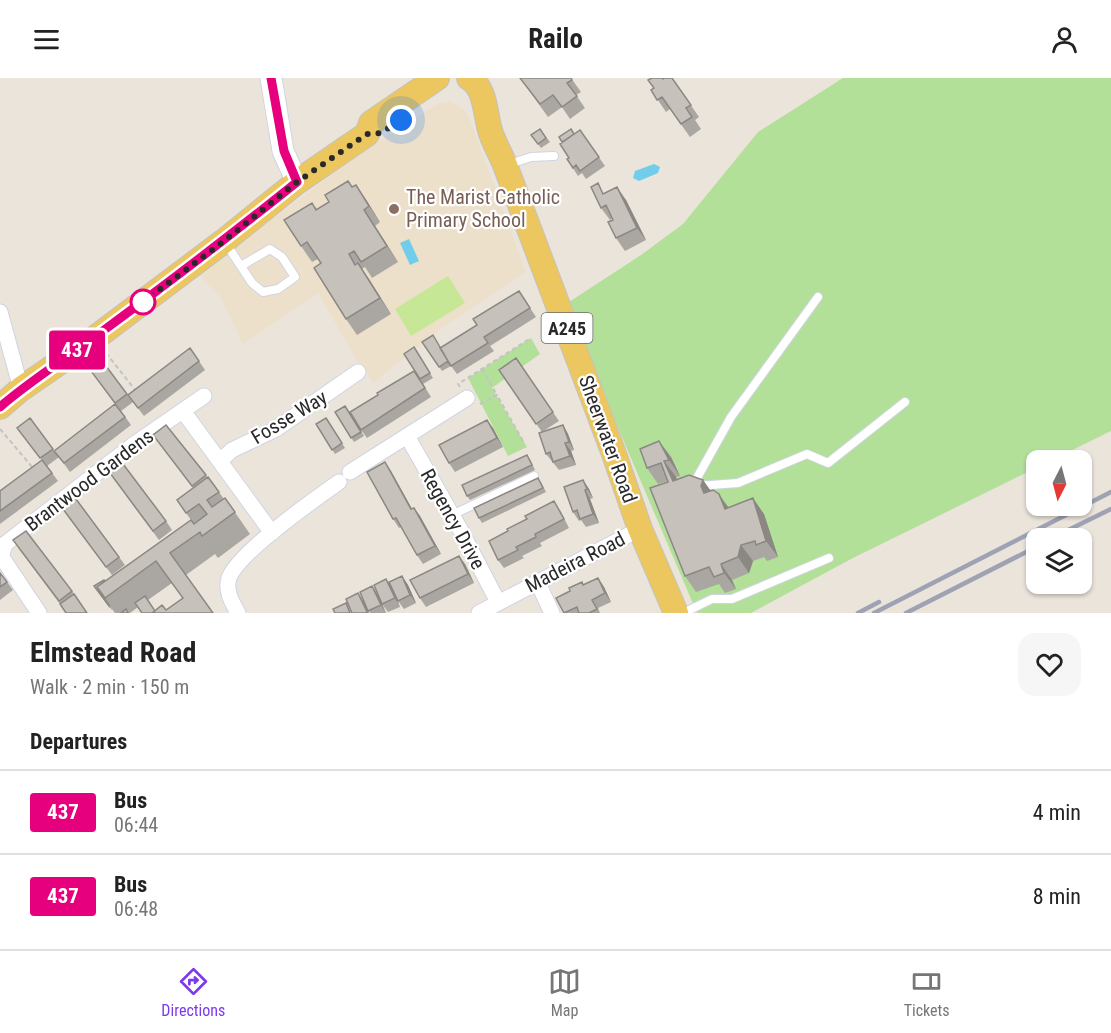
<!DOCTYPE html>
<meta charset="utf-8">
<style>
body{margin:0;font-family:"Roboto Condensed",sans-serif;background:#f6f6f6;color:#222;height:100vh;display:flex;flex-direction:column;font-size:22px;white-space:nowrap}
*{box-sizing:border-box;margin:0}
p{font-size:20px;color:#767676}
.icon{flex:none;width:33px;height:33px;fill:none;stroke:currentColor;stroke-width:2;stroke-linecap:round;stroke-linejoin:round}
.map{position:relative;height:535px;overflow:hidden}
.side{display:flex;flex-direction:column;background:#fff;flex:1}
.side>*{flex:none}
.badge{padding:0 12px;border-radius:4px;font-size:21px;line-height:39px}
.needle{width:39px;rotate:186deg}
.tools{position:absolute;left:1026px;top:372px;display:grid;gap:12px}
.tools a{display:grid;place-items:center;width:66px;height:66px;border-radius:12px;background:#fff;box-shadow:0 2px 4px #0004;font-size:30px}
.you{position:absolute;width:30px;height:30px;margin:-15px;border:4px solid #fff;border-radius:50%;background:#1a73e8;box-shadow:0 0 0 9px #1a73e833}
.map>.badge{position:absolute;translate:-50% -50%;box-shadow:0 0 0 3px #fff}
h2{padding:0 30px;font-size:22px;line-height:54px}
.round{display:grid;place-items:center;flex:none;width:63px;height:63px;border-radius:18px;background:#f6f6f6}
.headline{display:flex;align-items:center;justify-content:space-between;height:102px;padding:0 30px}
h1{font-size:28px;font-weight:700;line-height:45px}
ul{padding:0;list-style:none}
li{display:flex;align-items:center;gap:18px;height:84px;padding:0 30px;border-top:2px solid #e0e0e0}
li div{flex:1}
li b{display:block;font-size:22px}
li em{font-style:normal}
li .badge{min-width:66px;font-weight:700;text-align:center}
header{display:flex;justify-content:space-between;align-items:center;height:78px;padding:0 30px;background:#fff;font-size:27px;font-weight:700}
.dock{display:flex;justify-content:space-around;align-items:center;height:84px;border-top:2px solid #e0e0e0;background:#fff;font-size:16px;color:#767676}
.dock a{display:grid;justify-items:center;gap:3px}
.dock .on{color:#7c3aed}
.map>svg:first-child{display:block}
.education{fill:#ece0cb}
.green{fill:#b3e099}
.pitch{fill:#c6e795}
.water{fill:#71cdea}
.lines{fill:none;stroke-linecap:round;stroke-linejoin:round}
.lane-casing{stroke:#d0d4e2;stroke-width:10}
.street-casing{stroke:#d0d4e2;stroke-width:17}
.secondary-casing{stroke:#d0d4e2;stroke-width:23}
.primary-casing{stroke:#c3c3c3;stroke-width:26}
.path{stroke:#c3c3c3;stroke-width:2;stroke-dasharray:4.5 3;stroke-linecap:butt}
.lane{stroke:#fff;stroke-width:8}
.street{stroke:#fff;stroke-width:15}
.secondary{stroke:#fff;stroke-width:21}
.primary{stroke:#ecc75f;stroke-width:24}
.rail{stroke:#9ea2b3;stroke-width:4.5}
.wall{fill:#aaa6a1;fill-rule:evenodd}
.shaded-wall{fill:#8b8783}
.building{fill:#c6c1bb;stroke:#8b8783;stroke-width:1.5}
.line-casing{stroke:#fff;stroke-width:14}
.line{stroke:#e6007e;stroke-width:9}
.walk{stroke:#292929;stroke-width:6;stroke-dasharray:0 10.8}
.education-dot{fill:#8d6e63;stroke:#fff;stroke-width:2}
.stop-dot{fill:#fff;stroke:#e6007e;stroke-width:3}
.labels{text-anchor:middle;dominant-baseline:central;stroke-width:4.5;stroke-linejoin:round;paint-order:stroke}
.shield{fill:#fff;stroke:#696969;stroke-width:1.5}
.shield-label{font-size:18px;font-weight:bold;fill:#292929}
.education-label{font-size:20px;fill:#785e54;stroke:#fff;text-anchor:start}
.street-label{font-size:20px;fill:#292929;stroke:#fff}
</style>
<header><svg class="icon" aria-label="menu" viewBox="0 0 24 24"><path d="M4 6h16M4 12h16M4 18h16"/></svg>Railo<svg class="icon" aria-label="person" viewBox="0 0 24 24"><circle cx="12" cy="8" r="4"/><path d="M4 21q1-7 8-7t8 7"/></svg></header>
<div class="map">
<svg width="1111" height="535" viewBox="0 0 1111 535">
<rect width="100%" height="100%" fill="#ebe4db"/>
<path class="education" d="M449 24 458 27 468 36 526 194 442 250 373 305 361 285 359 286 318 215 243 266 219 217 199 197 371 67 439 25Z"/>
<path class="green" d="M843 0H1111V353L1052 382H1036V390L853 480 751 535H697L604 317 569 224 641 177 683 146 758 54Z
M531 260 540 276 492 310 527 369 508 378 468 300Z"/>
<path class="pitch" d="M448 198 465 225 411 258 395 231Z"/>
<path class="water" d="M654 86 660 89 658 95 639 103 633 100 635 93Z
M409 161 419 183 410 187 400 165Z"/>
<g class="lines">
<g class="lane-casing">
<path id="lane" d="M507 87 531 79 554 78
M225 164 252 205 263 214 278 211 295 199 282 179 270 171 241 188
M693 407 731 339 818 219
M697 408 738 405 807 376 828 385 905 324
M452 437 534 398
M683 535 712 521H732L829 480"/>
</g>
<g class="street-casing">
<path id="street" d="M0 234 21 311
M183 333 272 455
M407 358 460 451 498 524
M220 383 232 372 276 351 358 294
M350 394 467 320
M537 503 552 535
M39 535 3 481 2 476 5 466 133 367 204 318
M238 535C232 524 225 513 229 500 238 475 315 421 339 404
M479 535 640 451"/>
</g>
<g class="secondary-casing">
<path id="secondary" d="M271 0 283 73 297 104"/>
</g>
<g class="primary-casing">
<path id="primary" d="M469 0C486 10 485 36 490 52 493 64 501 76 505 87L614 376 640 451 676 535
M0 329 21 311 95 260 224 163 297 104 367 56 371 45 437 0"/>
</g>
<path class="path" d="M106 275 136 313
M482 291 497 317
M460 309 458 306 531 260
M480 326 497 317 523 363
M0 351 33 390"/>
<use href="#lane" class="lane"/>
<use href="#street" class="street"/>
<use href="#secondary" class="secondary"/>
<use href="#primary" class="primary"/>
<path class="rail" d="M1052 460 1111 431
M858 535 879 524
M874 535 1111 414
M906 535 1036 469"/>
</g>
<path class="wall" d="M520 0H571L581 14 576 17 585 30 570 41 562 29 548 39Z
M672 0 699 39 695 42 701 51 690 59 670 31 666 34 651 12 663 1Z
M540 51 550 64 541 70 531 57Z
M580 52 605 88 586 101 582 95 578 98 567 81 569 80 574 56Z
M356 107 380 144 375 148 398 184 372 200 365 189 362 191 391 236 357 257 346 241 318 181 312 184 301 168 312 125 317 131Z
M605 115 626 122 646 162 625 173 616 160 612 141 610 142 601 130Z
M519 213 536 239 490 268 494 273 457 296 451 288 442 293 422 264 441 270 477 247Z
M414 269 433 300 423 306 431 319 367 360 361 352 378 317 414 293Z
M516 280 559 343 542 354 499 292Z
M199 283 205 292 144 338 128 317Z
M103 284 133 324 121 333 131 347 70 394 59 379 47 388 58 403 0 446V413L42 382 17 350 30 340 54 373 115 326 91 293Z
M345 328 364 358 354 364 335 334Z
M326 340 345 370 335 376 316 346Z
M487 342 493 350 503 369 455 394 449 385Z
M166 347 208 400V399L224 421 225 420 250 456 218 480 215 476 186 497 213 535H142L138 529 130 535H115L112 531V532L94 508 105 503 191 442 177 422 193 410 159 365ZM172 505 183 520 166 532 155 533 148 522Z
M563 347 568 356 574 372 571 373 576 387 559 392 546 376Z
M671 379 680 398 676 399 677 402H703L711 413 729 429 764 436 778 479 767 483 764 479 753 483 749 495 732 502 736 511 725 515 719 506 696 514 685 498 668 404 667 403 658 406 647 390Z
M530 381 535 392 470 422 467 418Z
M391 393 412 431 414 430 420 438 441 476 423 486 417 477 401 449 399 450 393 441Z
M113 400 166 443 172 452 159 462Z
M583 402 589 411 593 420 590 421 599 445 586 449 581 442 579 443 573 434Z
M541 404 546 414 482 445 479 440Z
M73 417 125 487 112 497 66 436Z
M560 432 569 450 540 465 542 468 522 478 524 480 504 490 498 482Z
M19 471 72 513 87 535 60 526Z
M465 486 474 505 426 529 420 520Z
M0 495 13 512 0 522Z
M402 498 408 507 416 525 404 531 398 523Z
M598 500 604 509 611 524 598 530 600 535H564L584 507Z
M372 508 378 517 392 510 400 529 388 534 382 526 386 535H370L365 525 369 535H352L364 524Z"/>
<path class="shaded-wall" d="M356 107 367 123 380 144 369 128Z
M617 109 626 122 646 162 637 150Z
M364 132 375 148 398 184 387 168Z
M358 185 369 201 391 236 380 220Z
M487 342 493 350 503 369 497 360Z
M563 347 568 356 574 372 569 364Z
M659 363 671 379 680 398 669 382Z
M565 365 571 373 576 387 570 378Z
M664 383 676 399 684 419 673 403Z
M385 384 391 393 417 440 411 431Z
M583 402 589 411 593 420 587 411Z
M703 402 714 418 704 415 701 408Z
M585 412 590 421 599 445 593 436Z
M719 416 730 432 725 431Z
M753 420 764 436 778 479 766 463Z
M414 430 420 438 441 476 435 468Z
M741 467 753 483 749 495 738 479Z
M459 478 465 486 474 505 468 496Z
M721 486 732 502 736 511 724 495Z
M402 498 408 507 416 525 410 517Z
M598 500 604 509 611 524 605 515Z
M386 501 392 510 400 529 395 520Z
M372 508 378 517 386 535 381 527Z
M358 515 364 524 369 535 367 534Z"/>
<path class="building" d="M520 0H571L572 2 567 5 577 18 562 29 553 17 540 26Z
M652 0H662L663 1 664 0H672L691 27 686 30 692 39 681 46 662 19 657 22 651 12 654 10 648 2Z
M540 51 546 60 538 66 531 57Z
M571 51 574 56 562 64 559 59Z
M580 52 599 79 580 93 576 87 573 90 567 81 569 80 560 66Z
M348 103 352 109 356 107 369 128 364 132 387 168 361 184 354 173 349 176 355 187 358 185 380 220 346 241 314 190 321 185 307 164 301 168 284 142 312 125 316 132 329 124 325 117Z
M598 105 603 116 617 109 637 150 616 160 608 144 613 142 606 127 601 130 591 109Z
M519 213 530 230 484 259 488 265 451 288 440 270 477 247 473 241Z
M433 257 448 283 439 289 422 264Z
M414 269 430 295 420 301 404 276Z
M190 270 199 283 138 330 128 317Z
M516 280 553 334 536 346 499 292Z
M103 284 127 316 115 325 91 293Z
M414 293 425 310 361 352 350 334 378 317 377 315Z
M115 326 125 339 64 385 54 373Z
M345 328 361 354 351 360 335 334Z
M30 340 53 371 40 380 17 350Z
M326 340 342 365 332 372 316 346Z
M487 342 497 360 449 385 439 367Z
M166 347 206 397 192 408 153 357Z
M563 347 569 364 565 365 570 378 553 384 550 374 546 376 539 355Z
M659 363 669 382 664 383 673 403 689 397 703 402 701 408 704 415 713 412 719 416 725 431 753 420 766 463 756 467 755 463 741 467 738 479 721 486 724 495 714 499 709 489 685 498 650 410 668 404 661 385 647 390 640 371Z
M527 377 532 387 467 418 462 407Z
M42 382 52 395 0 433V413Z
M120 382 166 443 153 453 107 391Z
M385 384 411 431 414 430 435 468 417 477 396 440 393 441 367 394Z
M208 399 219 414 207 422 212 429 225 420 235 434 202 458 200 454 170 475 213 535H152L162 527 166 532 183 520 156 483 105 520 97 509 191 442 194 446 207 436 199 426 186 435 177 422Z
M538 400 543 410 479 440 474 430Z
M583 402 587 411 585 412 593 436 580 441 577 432 573 434 564 409Z
M73 417 119 479 106 489 60 427Z
M554 423 564 441 535 456 536 459 516 469 518 472 498 482 489 463 508 453 507 451 527 441 525 438Z
M26 453 72 513 59 523 13 462Z
M459 478 468 496 420 520 410 502Z
M0 495 7 504 0 509Z
M402 498 410 517 398 523 389 504Z
M598 500 605 515 592 522 597 531 589 535H579L577 529 564 535 556 520 570 513 569 510 582 504 583 507Z
M386 501 395 520 382 526 374 507Z
M104 502 105 503 97 509 109 527V528L94 508Z
M372 508 381 527 368 533 360 514Z
M358 515 367 534 365 535H352L346 521Z
M74 516 87 535H66L60 526Z
M145 518 155 533 152 535H142L135 525Z
M346 525 350 535H335L333 531Z
M126 531 128 535H121Z"/>
<g class="lines">
<g class="line-casing">
<path id="line" d="M0 329C30 303 64 282 96 258 164 208 231 157 297 104L284 73 271 0"/>
</g>
<use href="#line" class="line"/>
<path class="walk" d="M143 224 224 163 297 104 367 56 381 55 401 42"/>
</g>
<circle class="education-dot" cx="394" cy="131" r="6"/>
<circle class="stop-dot" cx="143" cy="224" r="12"/>
<g class="labels">
<rect class="shield" x="541.5" y="235" width="51" height="30" rx="4.5"/>
<g class="shield-label">
<text x="567" y="250">A245</text>
</g>
<g class="education-label">
<text x="406" y="119">The Marist Catholic<tspan x="406" dy="23">Primary School</tspan></text>
</g>
<g class="street-label">
<text transform="translate(289 339) rotate(-31)">Fosse Way</text>
<text transform="translate(608 361) rotate(70)">Sheerwater Road</text>
<text transform="translate(89 402) rotate(-37)">Brantwood Gardens</text>
<text transform="translate(453 441) rotate(61)">Regency Drive</text>
<text transform="translate(575 484) rotate(-27)">Madeira Road</text>
</g>
</g>
</svg>
<div class="tools">
<a><svg class="needle" viewBox="-14 -14 28 28"><path d="M0-13l5 13h-10z" fill="#e53935"/><path d="M0 13l5-13h-10z" fill="#767676"/></svg></a>
<a><svg class="icon" aria-label="layers" viewBox="0 0 24 24"><path d="M12 4l9 5-9 5-9-5zM3 14l9 5 9-5"/></svg></a>
</div>
<div class="you" style="left:401px;top:42px"></div>
<b class="badge" style="left:77px;top:272px;background:#e6007e;color:#fff">437</b>
</div>
<section class="side">
<div class="headline"><div><h1>Elmstead Road</h1><p>Walk · 2 min · 150 m</p></div><a class="round"><svg class="icon" aria-label="heart" viewBox="0 0 24 24"><path d="M12 20l-8-8c-3-5 5-10 8-4 3-6 11-1 8 4z"/></svg></a></div>
<h2>Departures</h2>
<ul>
<li><span class="badge" style="background:#e6007e;color:#fff">437</span><div><b>Bus</b><p>06:44</p></div><em>4 min</em></li>
<li><span class="badge" style="background:#e6007e;color:#fff">437</span><div><b>Bus</b><p>06:48</p></div><em>8 min</em></li>
</ul>
</section>
<nav class="dock">
<a class="on"><svg class="icon" aria-label="directions" viewBox="0 0 24 24"><path d="M12 3l9 9-9 9-9-9zM9 14v-3h6M13 9l2 2-2 2"/></svg>Directions</a>
<a><svg class="icon" aria-label="map" viewBox="0 0 24 24"><path d="M3 6l6-2 6 2 6-2v14l-6 2-6-2-6 2zM9 4v14M15 6v14"/></svg>Map</a>
<a><svg class="icon" aria-label="tickets" viewBox="0 0 24 24"><path d="M3 7h18v10H3zM15 7v10"/></svg>Tickets</a>
</nav>
